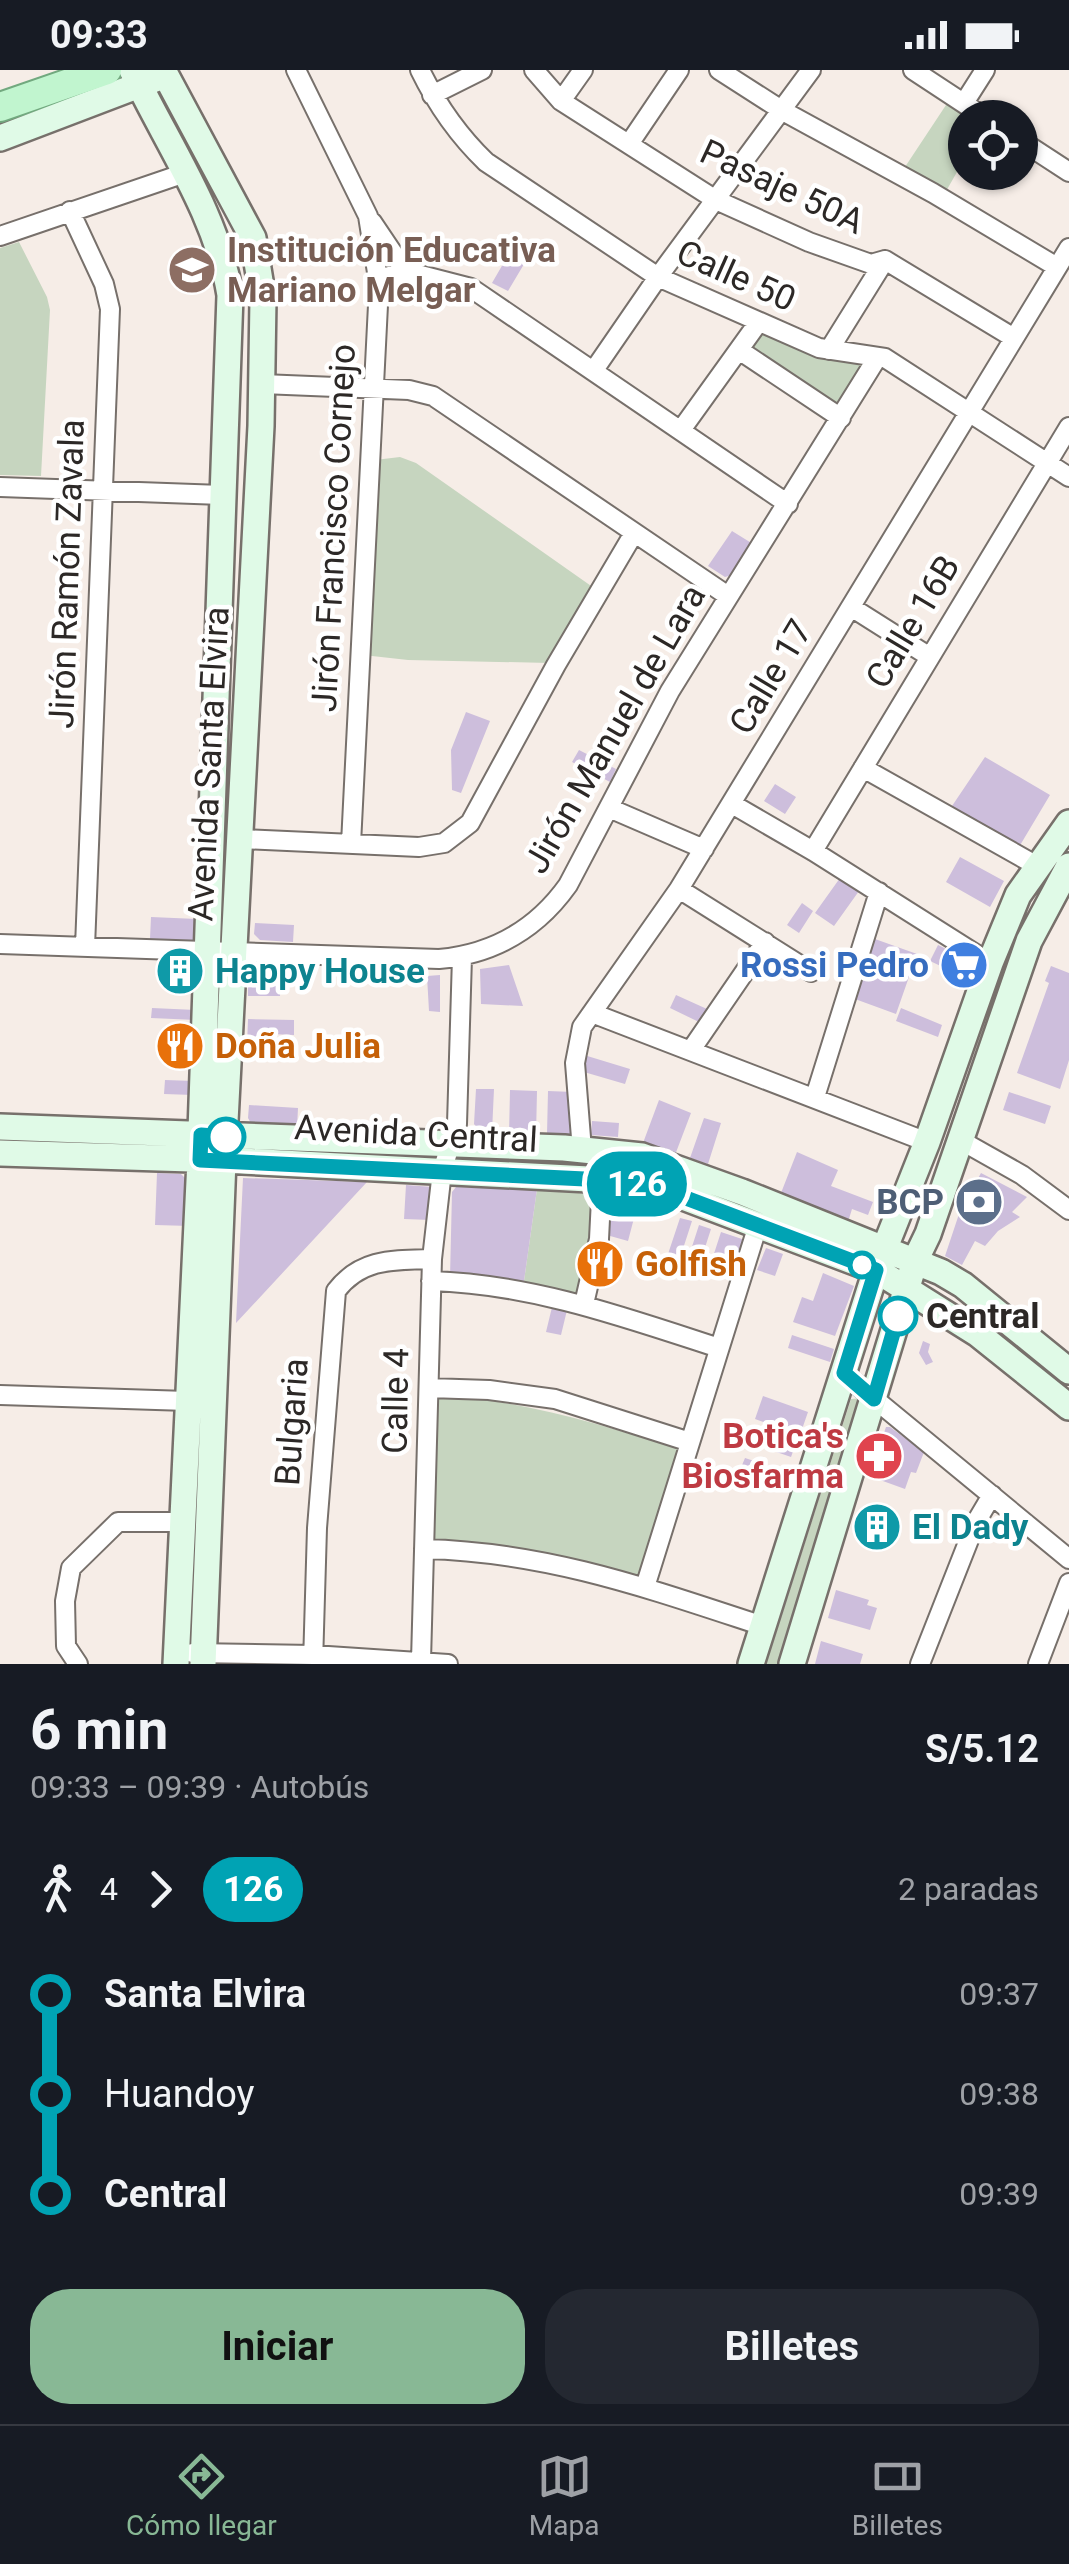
<!DOCTYPE html>
<html lang="es">
<meta charset="utf-8">
<style>
body{margin:0;font-family:Roboto,sans-serif;background:#242831;color:#f1f3f6;height:100vh;display:flex;flex-direction:column;font-size:38px;white-space:nowrap}
*{box-sizing:border-box;margin:0}
p{font-size:32px;color:#9ea1a6}
.icon{flex:none;width:55px;height:55px;fill:none;stroke:currentColor;stroke-width:2;stroke-linecap:round;stroke-linejoin:round}
.map{position:relative;height:1594px;overflow:hidden}
.panel{display:flex;flex-direction:column;background:#171b24;flex:1}
.panel>*{flex:none}
.badge{padding:0 20px;border-radius:32px;font-size:35px;line-height:65px}
.tools{position:absolute;left:948px;top:30px;display:grid;gap:20px}
.tools a{display:grid;place-items:center;width:90px;height:90px;border-radius:50%;background:#171b24;box-shadow:0 2px 8px #0004;font-size:50px}
.map>.badge{position:absolute;translate:-50% -50%;box-shadow:0 0 0 5px #fff}
.legs{display:flex;align-items:center;gap:15px;height:110px;padding:0 30px;font-size:32px}
.legs p{margin-inline-start:auto}
.head{display:flex;align-items:center;justify-content:space-between;height:170px;padding:0 30px}
h1{font-size:55px;font-weight:700;line-height:75px}
.primary-button{display:flex;gap:20px;margin-top:auto;padding:20px 30px}
.primary-button a{flex:1;height:115px;border-radius:40px;background:#88b895;color:#111;font-size:40px;font-weight:700;line-height:115px;text-align:center}
.primary-button a+a{background:#242831;color:#f1f3f6}
ul{padding:0 30px;list-style:none}
li{display:flex;align-items:center;gap:35px;height:100px;font-size:38px}
li i{display:grid;place-items:center;width:15px;height:100%;margin:0 12px;background:currentColor}
li i::after{content:'';width:25px;height:25px;margin:-12px;border:8px solid;border-radius:50%;background:#171b24}
li p{margin-inline-start:auto}
li:first-child i{background:linear-gradient(#0000 50%,currentColor 0)}
li:last-child i{background:linear-gradient(currentColor 50%,#0000 0)}
.status{display:flex;justify-content:space-between;align-items:center;height:70px;padding:0 50px;background:#171b24;direction:ltr}
.status svg{height:28px;fill:currentColor}
.menu{display:flex;justify-content:space-around;align-items:center;height:140px;border-top:2px solid #363941;background:#171b24;font-size:28px;color:#9ea1a6}
.menu a{display:grid;justify-items:center;gap:5px}
.menu .current{color:#88b895}
.map>svg:first-child{display:block}
.green{fill:#c6d5bf}
.building{fill:#cdbedc}
.lines{fill:none;stroke-linecap:round;stroke-linejoin:round}
.street-casing{stroke:#77706b;stroke-width:22}
.secondary-casing{stroke:#77706b;stroke-width:30}
.primary-casing{stroke:#72a97f;stroke-width:32}
.street{stroke:#fff;stroke-width:18}
.secondary{stroke:#e0fae7;stroke-width:25}
.primary{stroke:#c1f5cf;stroke-width:28}
.line-1-casing{stroke:#fff;stroke-width:22}
.line-1{stroke:#00a3b4;stroke-width:15}
.stop-1-dot{fill:#fff;stroke:#00a3b4;stroke-width:5}
.labels{text-anchor:middle;dominant-baseline:central;stroke-width:9;stroke-linejoin:round;paint-order:stroke}
.street-label{font-size:35px;fill:#2c2826;stroke:#fff}
.education-label{font-size:35px;font-weight:bold;fill:#785e54;stroke:#fff;text-anchor:start}
.shop-label{font-size:35px;font-weight:bold;fill:#366cbe;stroke:#fff;text-anchor:end}
.culture-label{font-size:35px;font-weight:bold;fill:#0d838f;stroke:#fff;text-anchor:start}
.food-label{font-size:35px;font-weight:bold;fill:#c56008;stroke:#fff;text-anchor:start}
.service-label{font-size:35px;font-weight:bold;fill:#4e5e75;stroke:#fff;text-anchor:end}
.stop-label{font-size:35px;font-weight:bold;fill:#2c2826;stroke:#fff;text-anchor:start}
.health-label{font-size:35px;font-weight:bold;fill:#be3a42;stroke:#fff;text-anchor:end}
</style>
<div class="status"><b>09:33</b><svg viewBox="0 0 49 12"><path d="M0 12V9h3v3zM5 12V6h3v6zM10 12V3h3v9zM15 12V0h3v12zM26 1h20v11H26zM47 4h2v5h-2z"/></svg></div>
<div class="map">
<svg width="1069" height="1594" viewBox="0 0 1069 1594">
<rect width="100%" height="100%" fill="#f6ede7"/>
<path class="green" d="M948 32 972 47 965 48V88L945 123 903 100Z
M19 172 47 227 50 240 41 406 0 405V178Z
M759 260 865 291 835 336 749 280Z
M400 387 416 393 594 518 550 593 408 590 363 585 375 390Z
M537 1119 598 1125 581 1230 523 1218Z
M437 1326C522 1329 600 1355 681 1379L641 1511 430 1473Z
M864 1328 787 1594H766L851 1329Z"/>
<path class="building" d="M514 175 530 184 508 221 492 213Z
M732 461 753 474 732 505 725 507 708 496Z
M53 599 76 601 77 610 52 608Z
M466 642 490 651 461 723 452 720 451 680Z
M579 680 616 699 610 712 572 692Z
M985 687 1050 725 1019 777 950 739Z
M775 714 796 727 785 744 764 731Z
M960 787 1004 811 990 837 946 812Z
M840 808 859 821 834 856 815 843Z
M802 833 813 841 799 863 787 855Z
M151 847 197 849V871L150 869Z
M255 853 294 855 293 872 260 870 254 864Z
M875 869 917 884 896 944 855 929Z
M938 875 971 891 964 907 930 891Z
M167 892H187L193 897V923L181 922V905H166Z
M509 895 523 936 481 934 480 899Z
M1051 896 1069 903V990L1060 1019 1017 1003 1049 913 1045 911Z
M248 897 281 898 280 926H248Z
M440 905V942L429 941 427 906Z
M676 925 707 939 701 953 670 938Z
M152 938 196 940V950L151 948Z
M901 938 942 955 938 967 896 951Z
M248 949 294 950V965L271 964V976L247 975Z
M169 958 193 959 192 993 167 992Z
M584 985 630 999 625 1014 584 1002Z
M165 1010 194 1011 193 1025 164 1024Z
M476 1019H494L492 1062 479 1061 474 1054Z
M510 1020 537 1021 536 1066 509 1065Z
M548 1021 573 1022 572 1065 547 1064Z
M1009 1022 1051 1036 1045 1054 1003 1040Z
M659 1030 691 1043 675 1085 643 1073Z
M249 1035 298 1038 297 1058 252 1055 248 1048Z
M704 1048 721 1053 708 1094 690 1088Z
M592 1051 619 1053 618 1067 591 1065Z
M797 1082 838 1100 831 1116 873 1132 868 1145 852 1139 848 1152 781 1123Z
M157 1103 181 1104 191 1114 190 1156 155 1155Z
M981 1103 1027 1127 1012 1142 1020 1147 998 1161 985 1176 975 1171 962 1195 945 1186 960 1141Z
M243 1108 367 1112 236 1253Z
M406 1115 433 1117 431 1150 404 1149Z
M456 1117 537 1119 523 1218 450 1208 452 1122Z
M604 1124 638 1133 628 1171 603 1164Z
M680 1148 692 1151 679 1191 667 1187Z
M699 1155 711 1159 700 1193 688 1189Z
M721 1162 748 1171 737 1205 710 1196Z
M766 1178 783 1184 775 1206 757 1200Z
M599 1185 621 1191 616 1211 593 1205Z
M823 1203 854 1216 835 1266 793 1252 802 1227 813 1231Z
M553 1233 568 1236 561 1265 546 1262Z
M792 1265 834 1279 830 1292 788 1278Z
M923 1271 930 1274 928 1282 933 1292 926 1295 919 1283Z
M763 1326 808 1342 800 1365 755 1349Z
M886 1357H890L924 1382 916 1403 911 1402 905 1419 869 1406Z
M753 1363 795 1376 791 1387 750 1373Z
M745 1388 790 1403 786 1415 740 1400Z
M864 1442 898 1455 891 1471 857 1458Z
M836 1520 869 1530 867 1535 877 1538 870 1560 828 1548Z
M821 1571 863 1584 860 1594H815Z"/>
<g class="lines">
<g class="street-casing">
<path id="street" d="M296 0 368 146 379 215 351 774
M420 0C437 35 458 65 486 92L658 207 819 278 885 288 1069 407
M534 0 561 31 716 130 809 172 871 194 885 190 1014 268
M719 0 783 41 933 123 1057 197
M913 0 986 48
M432 25 482 0
M561 31 583 0
M964 33 985 0
M1020 70 1069 102
M629 74 679 0
M70 141 104 214 110 239 85 877
M372 152 405 201
M0 166 185 103
M379 215 386 207 405 201 471 218 788 434
M739 280 841 348
M829 280 885 190
M594 300 658 207 811 0
M262 314 409 320 433 326 728 526
M681 360 758 253
M0 417 222 425
M851 537 930 587
M863 698 1039 797
M732 734 813 781 990 893
M609 738 704 779
M241 769 419 777 444 773 470 753 556 595 634 463
M813 781 1069 357
M679 819 811 902
M0 874 439 889C493 884 536 860 568 815L670 621 877 288
M592 943 927 1072
M691 980 765 872
M815 1027 879 822
M960 1070 1022 1105 1069 1140
M582 1080 575 993 582 957 679 819 1069 178
M431 1211C532 1214 624 1247 719 1278
M584 1234 599 1169 602 1109
M843 1303 1069 1489
M429 1318 489 1320 555 1329 690 1372
M0 1325 187 1331
M424 1479C547 1482 647 1518 763 1556
M645 1517 758 1155
M192 1583 313 1585 448 1594
M421 1591 432 1189 442 1101 457 1054 462 887
M78 1594 66 1576 65 1531 71 1498 118 1452H182
M313 1594 317 1458 336 1221C361 1188 394 1190 432 1189
M920 1594 976 1452 992 1425
M1038 1594 1069 1513"/>
</g>
<g class="secondary-casing">
<path id="secondary" d="M132 0C167 74 217 144 230 225L200 1090 176 1594
M163 0 253 168 263 229 261 356 223 1090 203 1594
M0 68 155 9
M0 1057 564 1078 642 1086 742 1122 941 1202 963 1215 1069 1301
M0 1083 223 1090 626 1111 670 1122 876 1200 978 1264 1069 1337
M751 1594 876 1200 927 1072 990 893 1018 825 1069 753
M792 1594 915 1191 928 1164 1029 871 1069 796"/>
</g>
<g class="primary-casing">
<path id="primary" d="M0 37 107 0"/>
</g>
<use href="#street" class="street"/>
<use href="#secondary" class="secondary"/>
<use href="#primary" class="primary"/>
</g>
<g class="lines">
<g class="line-1-casing">
<path id="line-1" d="M226 1067 201 1065 200 1090 626 1111 670 1122 876 1200 844 1303 874 1329 898 1246"/>
</g>
<use href="#line-1" class="line-1"/>
</g>
<defs>
<g id="school-disc" transform="scale(2.5)"><circle r="9.5" fill="#8d6e63" stroke="#fff"/><path d="M0-5L7-2L0 1L-7-2ZM-4 1L0 2.5L4 1V4Q0 6-4 4Z" fill="#fff"/></g>
<g id="supermarket-disc" transform="scale(2.5)"><circle r="9.5" fill="#3f7fe0" stroke="#fff"/><path d="M-6-5.5h2.5l.6 2H6L4.5 2H-2.5L-4.4-4H-6ZM-1.5 3.2a1.3 1.3 0 1 0 .1 0ZM3 3.2a1.3 1.3 0 1 0 .1 0Z" fill="#fff"/></g>
<g id="building-disc" transform="scale(2.5)"><circle r="9.5" fill="#0f9aa8" stroke="#fff"/><path d="M-4-6H4V6H1V3H-1V6H-4ZM-2.5-4.3h1.7v1.8h-1.7ZM.8-4.3h1.7v1.8H.8ZM-2.5-1h1.7V.8h-1.7ZM.8-1h1.7V.8H.8Z" fill="#fff"/></g>
<g id="restaurant-disc" transform="scale(2.5)"><circle r="9.5" fill="#e8710a" stroke="#fff"/><path d="M-5-6h1v4h1v-4h1v4h1v-4h1v5L-1.5 .5V6h-2V.5L-5-1ZM5-6V6H3V1.5H1.5Q1.5-4 5-6Z" fill="#fff"/></g>
<g id="bank-disc" transform="scale(2.5)"><circle r="9.5" fill="#5c6f8a" stroke="#fff"/><path d="M-6-4H6V4H-6ZM0-2.3a2.3 2.3 0 1 0 0 4.6a2.3 2.3 0 1 0 0-4.6Z" fill="#fff"/></g>
<g id="pharmacy-disc" transform="scale(2.5)"><circle r="9.5" fill="#e0444e" stroke="#fff"/><path d="M-2-6h4v4h4v4h-4v4h-4v-4h-4v-4h4Z" fill="#fff"/></g>
</defs>
<g fill-rule="evenodd">
<use href="#school-disc" x="192" y="200"/>
<use href="#supermarket-disc" x="964" y="895"/>
<use href="#building-disc" x="180" y="901"/>
<use href="#restaurant-disc" x="180" y="976"/>
<use href="#bank-disc" x="979" y="1132"/>
<use href="#restaurant-disc" x="600" y="1194"/>
<use href="#pharmacy-disc" x="879" y="1386"/>
<use href="#building-disc" x="877" y="1457"/>
</g>
<g class="stop-1-dot">
<circle cx="226" cy="1067" r="18"/>
<circle cx="862" cy="1195" r="12"/>
<circle cx="898" cy="1246" r="18"/>
</g>
<g class="labels">
<g class="street-label">
<text transform="translate(782 117) rotate(25)">Pasaje 50A</text>
<text transform="translate(736 206) rotate(24)">Calle 50</text>
<text transform="translate(334 458) rotate(-87)">Jirón Francisco Cornejo</text>
<text transform="translate(67 504) rotate(-88)">Jirón Ramón Zavala</text>
<text transform="translate(913 552) rotate(-59)">Calle 16B</text>
<text transform="translate(771 607) rotate(-59)">Calle 17</text>
<text transform="translate(615 659) rotate(-60)">Jirón Manuel de Lara</text>
<text transform="translate(209 694) rotate(-87)">Avenida Santa Elvira</text>
<text transform="translate(416 1064) rotate(3)">Avenida Central</text>
<text transform="translate(396 1331) rotate(-89)">Calle 4</text>
<text transform="translate(292 1352) rotate(-86)">Bulgaria</text>
</g>
<g class="education-label">
<text x="227" y="180">Institución Educativa<tspan x="227" dy="40">Mariano Melgar</tspan></text>
</g>
<g class="shop-label">
<text x="929" y="895">Rossi Pedro</text>
</g>
<g class="culture-label">
<text x="215" y="901">Happy House</text>
<text x="912" y="1457">El Dady</text>
</g>
<g class="food-label">
<text x="215" y="976">Doña Julia</text>
<text x="635" y="1194">Golfish</text>
</g>
<g class="service-label">
<text x="944" y="1132">BCP</text>
</g>
<g class="stop-label">
<text x="926" y="1246">Central</text>
</g>
<g class="health-label">
<text x="844" y="1366">Botica's<tspan x="844" dy="40">Biosfarma</tspan></text>
</g>
</g>
</svg>
<div class="tools">
<a><svg class="icon" aria-label="locate" viewBox="0 0 24 24"><circle cx="12" cy="12" r="6"/><path d="M12 2v4M12 18v4M2 12h4M18 12h4"/></svg></a>
</div>
<b class="badge" style="left:637px;top:1114px;background:#00a3b4;color:#fff">126</b>
</div>
<section class="panel">
<div class="head"><div><h1>6 min</h1><p>09:33 – 09:39 · Autobús</p></div><b>S/5.12</b></div>
<div class="legs"><svg class="icon" aria-label="walk" viewBox="0 0 24 24"><circle cx="13" cy="4" r="2"/><path d="M13 8l-2 6 4 7M11 14l-3 7M7 12l3-4h3l4 4"/></svg>4<svg class="icon" aria-label="forward" viewBox="0 0 24 24"><path d="M9 5l7 7-7 7"/></svg><b class="badge" style="background:#00a3b4;color:#fff">126</b><p>2 paradas</p></div>
<ul>
<li><i style="color:#00a3b4"></i><b>Santa Elvira</b><p>09:37</p></li>
<li><i style="color:#00a3b4"></i><span>Huandoy</span><p>09:38</p></li>
<li><i style="color:#00a3b4"></i><b>Central</b><p>09:39</p></li>
</ul>
<div class="primary-button"><a>Iniciar</a><a>Billetes</a></div>
</section>
<nav class="menu">
<a class="current"><svg class="icon" aria-label="directions" viewBox="0 0 24 24"><path d="M12 3l9 9-9 9-9-9zM9 14v-3h6M13 9l2 2-2 2"/></svg>Cómo llegar</a>
<a><svg class="icon" aria-label="map" viewBox="0 0 24 24"><path d="M3 6l6-2 6 2 6-2v14l-6 2-6-2-6 2zM9 4v14M15 6v14"/></svg>Mapa</a>
<a><svg class="icon" aria-label="tickets" viewBox="0 0 24 24"><path d="M3 7h18v10H3zM15 7v10"/></svg>Billetes</a>
</nav>
